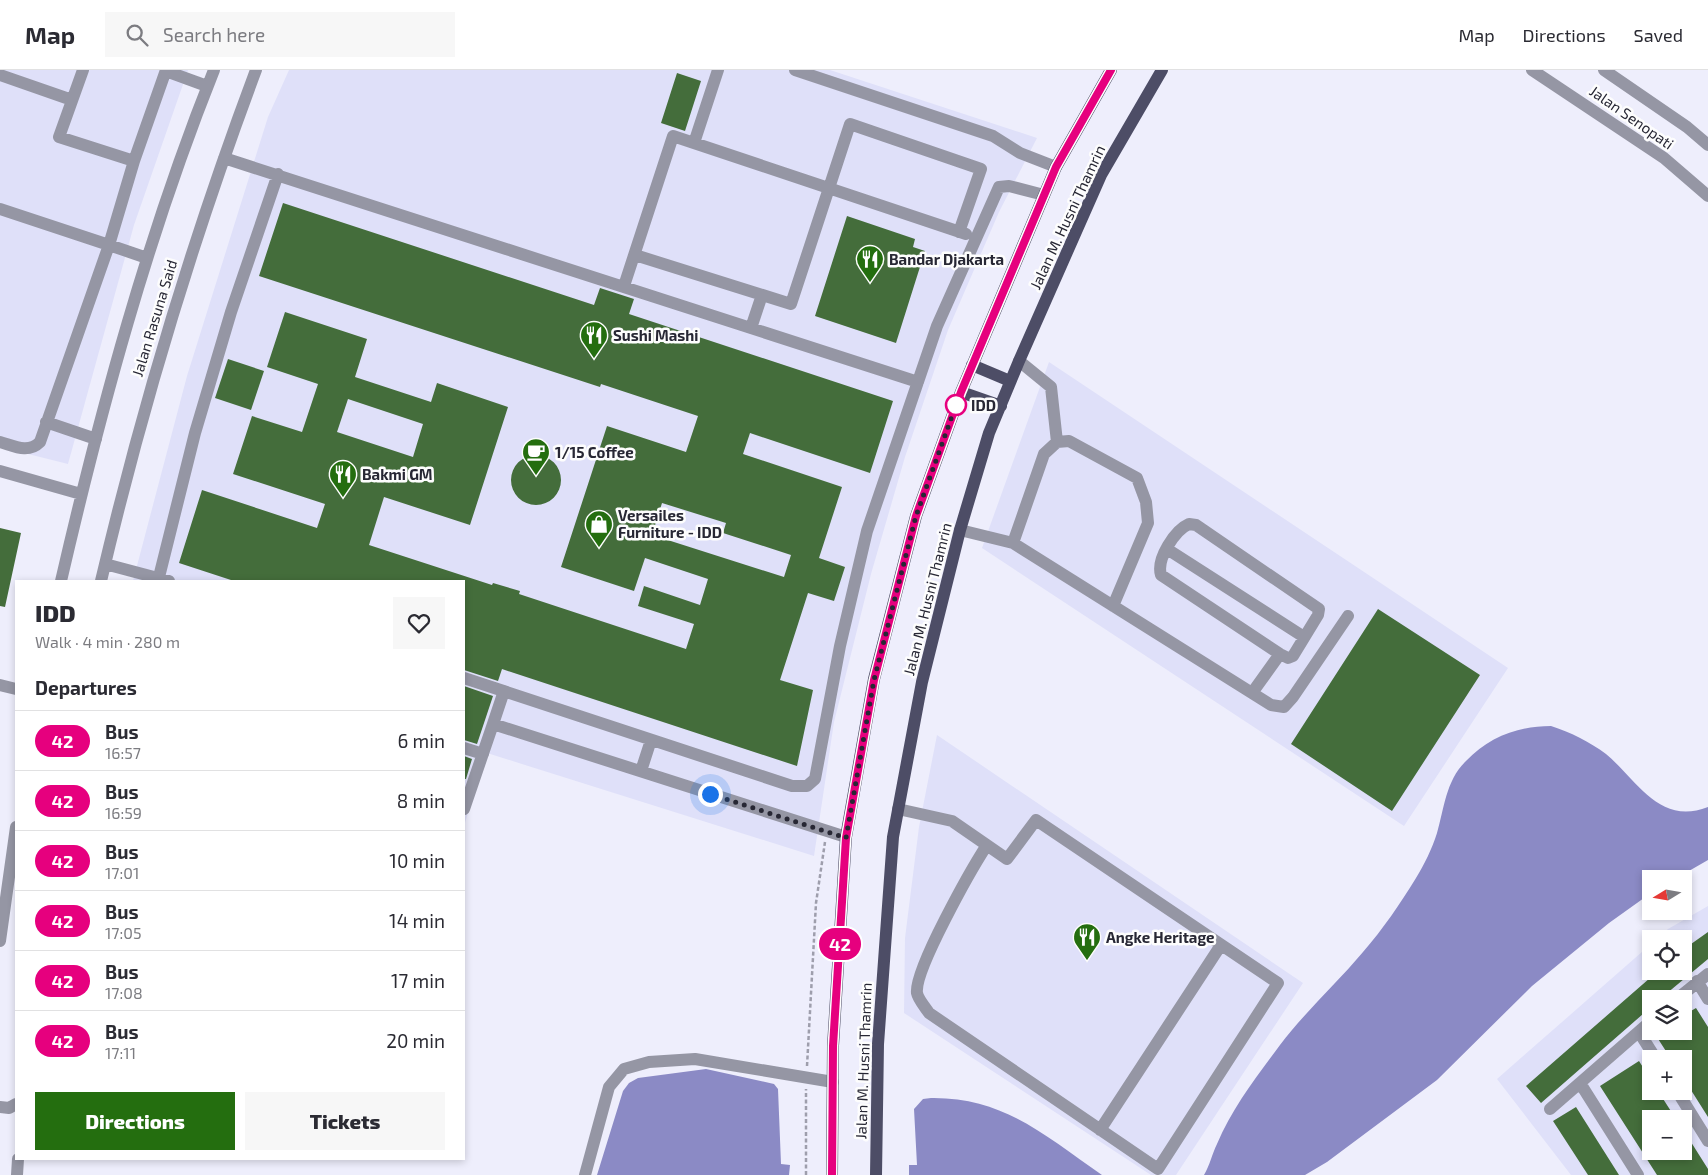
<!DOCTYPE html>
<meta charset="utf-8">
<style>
body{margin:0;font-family:"Exo 2",sans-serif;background:#f7f7f7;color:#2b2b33;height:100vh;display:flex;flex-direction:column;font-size:19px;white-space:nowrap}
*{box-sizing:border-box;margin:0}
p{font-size:16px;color:#7c7c81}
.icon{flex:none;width:28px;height:28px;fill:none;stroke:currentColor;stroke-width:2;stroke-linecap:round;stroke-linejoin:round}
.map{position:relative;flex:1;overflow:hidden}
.side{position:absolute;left:15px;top:510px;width:450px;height:580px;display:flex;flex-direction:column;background:#fff;border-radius:0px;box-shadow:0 2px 8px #0003}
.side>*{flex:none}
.badge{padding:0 10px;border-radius:16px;font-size:18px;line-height:32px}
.needle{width:32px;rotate:259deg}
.tools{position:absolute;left:1642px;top:800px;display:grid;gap:10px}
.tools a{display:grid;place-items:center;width:50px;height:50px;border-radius:0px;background:#fff;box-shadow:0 2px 8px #0003;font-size:25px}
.you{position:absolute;width:25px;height:25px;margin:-12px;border:4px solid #fff;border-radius:50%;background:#1a73e8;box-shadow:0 0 0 8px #1a73e833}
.map>.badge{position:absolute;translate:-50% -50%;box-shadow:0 0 0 2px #fff}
h2{padding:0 20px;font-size:19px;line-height:45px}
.round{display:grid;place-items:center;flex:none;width:52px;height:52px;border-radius:0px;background:#f7f7f7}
.headline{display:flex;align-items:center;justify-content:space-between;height:85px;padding:0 20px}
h1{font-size:24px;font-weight:800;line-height:38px}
.primary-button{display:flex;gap:10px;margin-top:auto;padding:10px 20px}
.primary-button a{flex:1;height:58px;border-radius:0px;background:#246e0f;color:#fff;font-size:20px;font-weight:800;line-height:58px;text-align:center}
.primary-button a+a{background:#f7f7f7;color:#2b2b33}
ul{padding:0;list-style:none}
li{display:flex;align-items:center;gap:15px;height:60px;padding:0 20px;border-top:1px solid #e1e1e2}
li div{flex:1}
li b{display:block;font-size:19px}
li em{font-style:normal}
li .badge{min-width:55px;font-weight:700;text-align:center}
header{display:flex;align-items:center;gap:30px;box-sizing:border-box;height:70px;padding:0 25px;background:#fff;border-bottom:1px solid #e1e1e2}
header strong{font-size:24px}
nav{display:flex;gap:28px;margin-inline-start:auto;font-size:18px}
.search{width:350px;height:45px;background:#f7f7f7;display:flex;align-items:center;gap:12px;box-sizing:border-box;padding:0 18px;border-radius:0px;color:#7c7c81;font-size:19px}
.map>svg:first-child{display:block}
.built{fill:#dfe0f9;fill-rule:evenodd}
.water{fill:#8b8ac5}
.building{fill:#446d3b;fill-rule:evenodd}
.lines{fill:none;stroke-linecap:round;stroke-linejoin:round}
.path{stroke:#9e9eac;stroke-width:2.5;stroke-dasharray:4 2.5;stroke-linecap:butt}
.minor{stroke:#9596a4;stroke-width:12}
.major{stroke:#4d4d66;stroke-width:12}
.line-casing{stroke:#fff;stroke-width:11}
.line{stroke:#e6007e;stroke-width:8}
.walk{stroke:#272734;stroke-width:5;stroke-dasharray:0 9}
.stop-dot{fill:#fff;stroke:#e6007e;stroke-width:2.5}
.labels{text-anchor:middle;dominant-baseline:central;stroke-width:5;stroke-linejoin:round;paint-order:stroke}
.street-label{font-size:15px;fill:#272734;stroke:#fdfdfd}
.poi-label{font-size:15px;font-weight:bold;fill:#272734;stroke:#fdfdfd;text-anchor:start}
.stop-label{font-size:15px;font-weight:bold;fill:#272734;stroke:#fdfdfd;text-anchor:start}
</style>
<header>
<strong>Map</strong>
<div class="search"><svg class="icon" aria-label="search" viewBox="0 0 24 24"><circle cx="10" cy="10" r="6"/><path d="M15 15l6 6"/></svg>Search here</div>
<nav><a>Map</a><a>Directions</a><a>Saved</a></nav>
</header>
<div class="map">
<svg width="1708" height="1105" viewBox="0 0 1708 1105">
<rect width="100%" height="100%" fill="#eeeefc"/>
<path class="built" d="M0 0H188L134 155 68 394 0 377Z
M289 0H830L1037 68 999 142 948 260 905 387 871 504 834 652 814 786 487 683 464 756V511H133L187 306 268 47Z
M1049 292 1508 598 1404 756 982 478Z
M937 665 1303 913 1176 1105H1151L904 943 905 868 919 757Z
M1708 836V1105H1571L1497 1009 1651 874V901H1684V869H1657L1668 859ZM1651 929H1684V961H1651ZM1651 989H1684V1021H1651ZM1651 1049H1684V1081H1651Z"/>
<path class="water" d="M1551 656C1570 662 1590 672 1606 684 1637 710 1659 756 1708 737V790L1675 809H1651V823L1609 853 1532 916 1437 1010 1327 1092 1305 1105H1204C1210 1095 1212 1084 1217 1074 1232 1038 1257 1006 1280 975 1305 942 1336 914 1363 882 1383 859 1400 834 1416 808 1424 795 1432 779 1437 763 1444 739 1446 710 1466 691 1489 667 1518 656 1551 656Z
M706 999 774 1014 778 1019 781 1094 790 1095 789 1105H597L623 1021 629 1013 638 1008Z
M931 1028C1004 1027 1045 1066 1102 1105H909V1095H917L914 1039 923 1029Z"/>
<path class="building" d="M677 3 701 11 685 61 661 53Z
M283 133 594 235 600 218 634 229 629 244 893 331 870 403 750 363 743 384 842 417 819 488 845 497 834 531 808 523 780 610 813 620 797 696 502 599 498 611 464 600V511H234L179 493 202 420 317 458 325 434 233 404 252 346 302 362 318 314 267 297 285 242 367 269 355 307 431 332 437 313 508 337 470 455 384 427 369 475 492 515 493 513 520 521 519 524 686 579 694 554 638 536 644 516 700 535 708 509 645 488 634 521 561 497 607 356 686 382 698 346 601 314 600 317 259 206ZM348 329 423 354 413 387 337 362ZM662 433 726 453 723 463 791 485 784 507 652 465Z
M847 146 915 169 913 177 925 181 896 273 815 246Z
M228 289 264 301 251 340 215 328Z
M511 410a25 25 0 1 1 50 0a25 25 0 1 1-50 0Z
M0 458 21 463 5 537 0 536Z
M1378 539 1480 605 1392 741 1291 674Z
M464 616 493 626 477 674 464 670Z
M464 686 472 689 466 709H464Z
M1708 862V889L1660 929H1651V937L1541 1033 1526 1016 1658 901H1684V879Z
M1696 938 1708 957V1047L1684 1009V989H1671L1653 961H1684V945Z
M1639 991 1651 1010V1021H1658L1676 1049H1651V1081H1684V1061L1708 1099V1105H1657L1600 1016Z
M1576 1037 1619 1105H1588L1553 1051Z"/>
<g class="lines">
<path class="path" d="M807 996 816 833 825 772
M806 1105V1019"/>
<path class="minor" d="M83 0 59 67 134 91
M795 0 993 66 1020 83 1056 97
M1532 0 1664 88 1708 126
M1604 0 1687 57 1708 75
M166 1 207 16
M0 5 72 30
M694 73 718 0
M224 88 918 312
M0 139 109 175 40 372C28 384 14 376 0 372
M635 185 791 234 850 54 981 99 959 162
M147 188 109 175 134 91 166 0
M624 216 673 66 966 164
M751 258 762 225
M1019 291 1051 317 1057 372
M46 352 96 369
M0 401 81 424
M1189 454 1196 455 1319 539 1318 545 1293 586 1288 588 1280 584 1161 505C1156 489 1175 460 1189 454Z
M960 460 1013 473
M1167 479 1304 567
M105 494 169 511
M61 511C101 338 148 165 214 0
M101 511C142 337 193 168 256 0
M158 511 195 363 231 242 278 104
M1113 536 1148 453 1146 432 1137 408 1069 371 1057 372 1044 384 1013 473 1271 635 1284 637 1293 627 1348 546
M464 608 792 716H807L815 709 840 576 867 461 937 256 999 117 1009 116 1044 125
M0 615 16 619
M504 621 493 654 846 767
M1252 623 1280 584
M464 678 483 684
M641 701 651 670
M464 739 493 654
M898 739 952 751 1007 789 1036 750 1278 913 1158 1099 929 943C925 937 918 929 917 923 914 900 972 798 987 775
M0 871 16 757
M1697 911 1708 929
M1677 929 1708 904
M1639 962 1656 989
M1580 1013 1638 1105
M1677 1021 1708 1071
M0 1037 9 1038 16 1034
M1550 1039 1651 951
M1100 1060 1221 875
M17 1105 18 1089
M585 1105 609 1017 624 999 649 992 695 989 833 1012"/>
<path class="major" d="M972 295 1010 311
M961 322 1001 336
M832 1105 833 976 846 767 874 609 916 446 961 322 1056 97 1111 0
M876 1105 878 974 893 767 922 612 960 460 989 363 1019 291 1101 105 1162 0"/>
</g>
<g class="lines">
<g class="line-casing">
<path id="line" d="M832 1105 833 976 846 768 874 610 916 446 961 322 1056 97 1111 0"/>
</g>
<use href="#line" class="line"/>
<path class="walk" d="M710 724 846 768 874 610 916 446 956 335"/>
</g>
<defs>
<g id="restaurant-pin" transform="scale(1.4375)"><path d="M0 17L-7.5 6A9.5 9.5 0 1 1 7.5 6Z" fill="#246e0f" stroke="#fdfdfd"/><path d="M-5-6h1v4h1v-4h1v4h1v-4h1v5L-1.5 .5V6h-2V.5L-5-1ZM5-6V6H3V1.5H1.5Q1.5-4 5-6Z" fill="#fff"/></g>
<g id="cafe-pin" transform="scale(1.4375)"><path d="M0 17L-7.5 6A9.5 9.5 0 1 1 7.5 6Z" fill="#246e0f" stroke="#fdfdfd"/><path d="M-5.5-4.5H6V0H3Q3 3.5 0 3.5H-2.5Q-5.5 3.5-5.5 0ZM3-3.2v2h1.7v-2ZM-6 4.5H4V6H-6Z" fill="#fff"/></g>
<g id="shop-pin" transform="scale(1.4375)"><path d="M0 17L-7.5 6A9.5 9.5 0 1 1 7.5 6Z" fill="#246e0f" stroke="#fdfdfd"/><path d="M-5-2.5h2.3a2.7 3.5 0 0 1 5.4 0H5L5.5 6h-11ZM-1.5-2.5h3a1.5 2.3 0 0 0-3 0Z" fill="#fff"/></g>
</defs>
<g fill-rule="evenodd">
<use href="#restaurant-pin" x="870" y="189"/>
<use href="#restaurant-pin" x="594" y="265"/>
<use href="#cafe-pin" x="536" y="382"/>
<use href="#restaurant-pin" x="343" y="404"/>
<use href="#shop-pin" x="599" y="454"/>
<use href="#restaurant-pin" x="1087" y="867"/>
</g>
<circle class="stop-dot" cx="956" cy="335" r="10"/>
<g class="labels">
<g class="street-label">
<text transform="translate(1632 47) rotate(35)">Jalan Senopati</text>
<text transform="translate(1067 147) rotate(-65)">Jalan M. Husni Thamrin</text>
<text transform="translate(154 248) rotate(-73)">Jalan Rasuna Said</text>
<text transform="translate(927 529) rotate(-76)">Jalan M. Husni Thamrin</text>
<text transform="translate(863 991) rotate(-88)">Jalan M. Husni Thamrin</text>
</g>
<g class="poi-label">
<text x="889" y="189">Bandar Djakarta</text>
<text x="613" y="265">Sushi Mashi</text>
<text x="555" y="382">1/15 Coffee</text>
<text x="362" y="404">Bakmi GM</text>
<text x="618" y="445">Versailes<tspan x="618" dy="17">Furniture - IDD</tspan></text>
<text x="1106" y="867">Angke Heritage</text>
</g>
<g class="stop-label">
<text x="971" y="335">IDD</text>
</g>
</g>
</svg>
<div class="tools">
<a><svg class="needle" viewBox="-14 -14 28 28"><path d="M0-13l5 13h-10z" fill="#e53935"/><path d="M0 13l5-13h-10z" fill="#7c7c81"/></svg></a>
<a><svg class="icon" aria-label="locate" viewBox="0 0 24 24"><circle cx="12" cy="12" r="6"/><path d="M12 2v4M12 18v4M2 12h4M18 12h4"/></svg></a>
<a><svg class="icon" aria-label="layers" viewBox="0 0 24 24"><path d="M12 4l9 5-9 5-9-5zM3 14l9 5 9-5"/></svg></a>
<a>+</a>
<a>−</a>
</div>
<div class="you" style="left:710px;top:724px"></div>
<b class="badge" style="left:840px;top:874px;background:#e6007e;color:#fff">42</b>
<section class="side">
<div class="headline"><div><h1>IDD</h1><p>Walk · 4 min · 280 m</p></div><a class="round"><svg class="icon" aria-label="heart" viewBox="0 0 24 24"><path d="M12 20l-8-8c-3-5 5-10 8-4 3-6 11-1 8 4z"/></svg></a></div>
<h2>Departures</h2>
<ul>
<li><span class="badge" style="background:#e6007e;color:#fff">42</span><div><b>Bus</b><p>16:57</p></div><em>6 min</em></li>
<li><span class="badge" style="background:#e6007e;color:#fff">42</span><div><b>Bus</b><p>16:59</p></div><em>8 min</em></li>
<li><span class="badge" style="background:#e6007e;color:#fff">42</span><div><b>Bus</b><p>17:01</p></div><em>10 min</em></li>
<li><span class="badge" style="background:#e6007e;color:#fff">42</span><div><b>Bus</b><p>17:05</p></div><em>14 min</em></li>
<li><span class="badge" style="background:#e6007e;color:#fff">42</span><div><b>Bus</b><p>17:08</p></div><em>17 min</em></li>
<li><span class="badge" style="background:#e6007e;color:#fff">42</span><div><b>Bus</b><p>17:11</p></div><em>20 min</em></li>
</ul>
<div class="primary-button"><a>Directions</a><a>Tickets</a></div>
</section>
</div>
